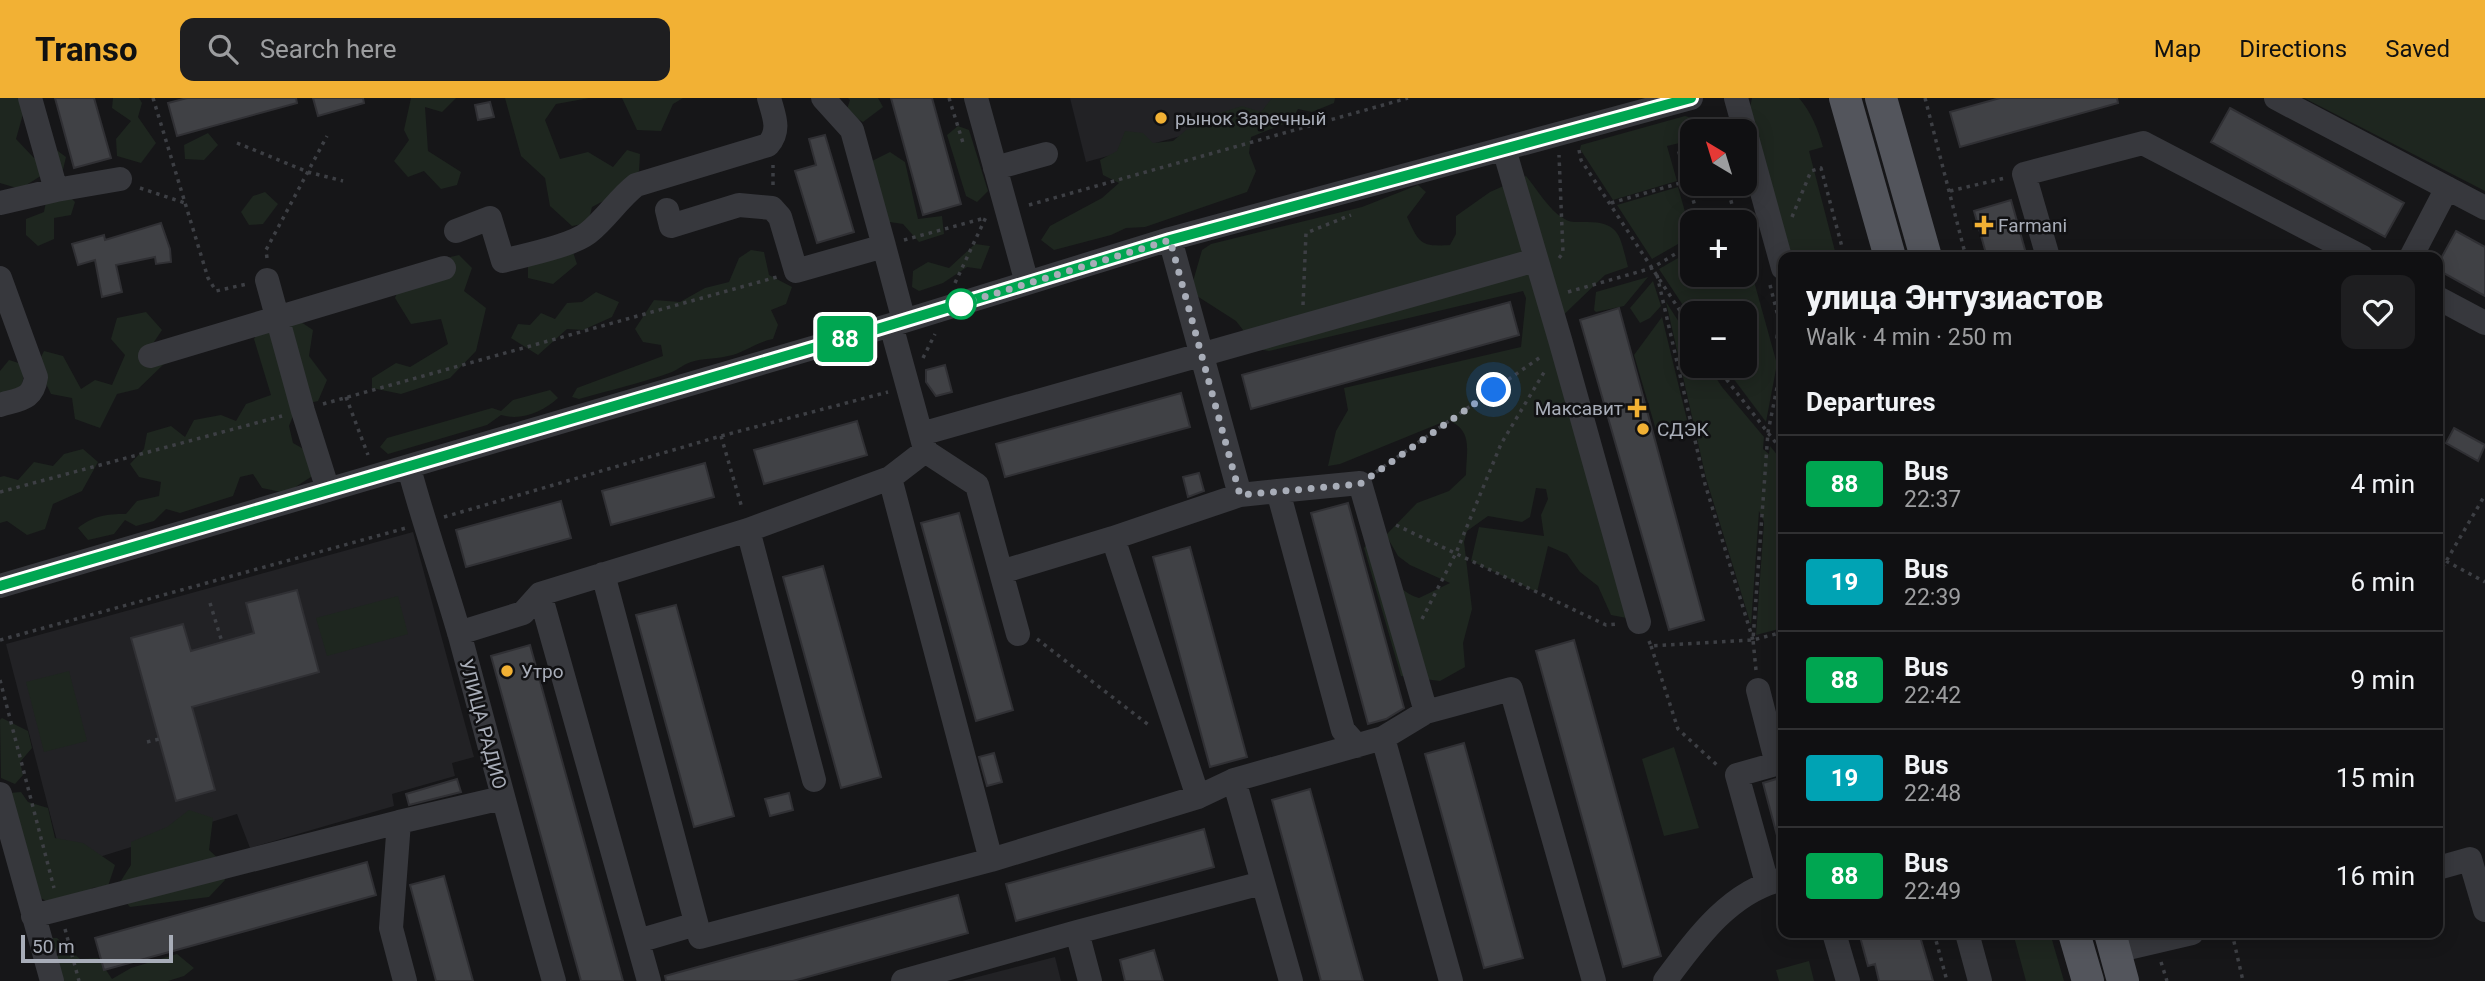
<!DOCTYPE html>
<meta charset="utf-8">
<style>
body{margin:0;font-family:Roboto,sans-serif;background:#1e1e20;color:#f1f3f6;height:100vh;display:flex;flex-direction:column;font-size:26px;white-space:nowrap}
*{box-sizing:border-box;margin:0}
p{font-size:23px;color:#9c9d9f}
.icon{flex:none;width:38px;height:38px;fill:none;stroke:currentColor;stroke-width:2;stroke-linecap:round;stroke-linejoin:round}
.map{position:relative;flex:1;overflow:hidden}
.panel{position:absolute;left:1778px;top:154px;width:665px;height:686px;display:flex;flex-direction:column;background:#101012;border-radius:14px;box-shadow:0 4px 18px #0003,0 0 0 2px #303032}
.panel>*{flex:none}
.badge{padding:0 14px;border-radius:5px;font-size:24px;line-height:46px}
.needle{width:46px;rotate:322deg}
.fabs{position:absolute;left:1680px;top:21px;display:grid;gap:14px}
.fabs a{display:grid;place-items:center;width:77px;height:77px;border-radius:14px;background:#101012;box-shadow:0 4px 18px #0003,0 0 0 2px #303032;font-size:35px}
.scale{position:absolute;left:21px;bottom:18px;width:152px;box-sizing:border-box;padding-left:7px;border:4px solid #a8adb8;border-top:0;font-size:19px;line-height:24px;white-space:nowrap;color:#a8adb8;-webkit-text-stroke:5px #111113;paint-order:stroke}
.you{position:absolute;width:35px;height:35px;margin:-18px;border:5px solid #fff;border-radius:50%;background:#1a73e8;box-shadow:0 0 0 10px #1a73e833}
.map>.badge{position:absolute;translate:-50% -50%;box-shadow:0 0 0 4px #fff}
h2{padding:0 28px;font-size:26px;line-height:63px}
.round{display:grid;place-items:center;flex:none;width:74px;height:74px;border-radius:14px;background:#1e1e20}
.overview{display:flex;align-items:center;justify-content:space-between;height:119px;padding:0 28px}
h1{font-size:33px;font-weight:800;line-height:52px}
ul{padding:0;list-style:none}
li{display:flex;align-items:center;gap:21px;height:98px;padding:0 28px;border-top:2px solid #303032}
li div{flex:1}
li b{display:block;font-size:26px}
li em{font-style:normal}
li .badge{min-width:77px;font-weight:700;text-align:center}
header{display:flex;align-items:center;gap:42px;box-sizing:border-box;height:98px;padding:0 35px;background:#f2b134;color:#111}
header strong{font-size:33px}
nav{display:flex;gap:38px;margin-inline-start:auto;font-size:24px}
.search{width:490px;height:63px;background:#1e1e20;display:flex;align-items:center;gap:18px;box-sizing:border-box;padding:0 24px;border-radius:14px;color:#9c9d9f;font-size:26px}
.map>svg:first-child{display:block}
.built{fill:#222225}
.green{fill:#1e261f}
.building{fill:#404145;stroke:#303034;stroke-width:2}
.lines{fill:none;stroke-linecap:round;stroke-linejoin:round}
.path{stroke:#3d3f44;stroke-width:3.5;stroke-dasharray:3.5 5;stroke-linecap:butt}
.minor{stroke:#37383d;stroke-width:24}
.major{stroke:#53555c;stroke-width:32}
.line-casing{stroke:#fff;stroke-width:16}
.line{stroke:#00a651;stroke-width:10}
.walk{stroke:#a8adb8;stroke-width:7;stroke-dasharray:0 12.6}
.poi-dot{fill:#f2b134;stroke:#111113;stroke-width:2.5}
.stop-dot{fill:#fff;stroke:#00a651;stroke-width:3.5}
.labels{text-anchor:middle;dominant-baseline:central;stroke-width:5;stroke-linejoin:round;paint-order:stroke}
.poi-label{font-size:19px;fill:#a8adb8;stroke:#111113;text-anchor:start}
.street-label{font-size:19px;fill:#a8adb8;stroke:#111113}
</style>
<header>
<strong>Transo</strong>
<div class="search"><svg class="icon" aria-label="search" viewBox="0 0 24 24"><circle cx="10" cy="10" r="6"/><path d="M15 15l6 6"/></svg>Search here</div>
<nav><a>Map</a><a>Directions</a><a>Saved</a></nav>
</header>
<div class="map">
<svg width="2485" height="883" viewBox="0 0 2485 883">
<rect width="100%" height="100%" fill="#161618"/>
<path class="built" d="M1070 0H1319L1086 64Z
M413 434 474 659 452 665 455 678 392 696 394 708 250 750 237 716 64 770 6 546Z
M1055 859 1061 883H962Z"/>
<path class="green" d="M0 0H19L25 9 16 41 34 60 51 48 66 59 62 76 47 74 20 91 0 85Z
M113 0H139L142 5 138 19 156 45 141 65 117 58 116 41 131 23 112 10Z
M411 0H456L442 14 425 9 428 53 461 74 457 87 441 91 424 73 408 79 394 63 409 42 404 32Z
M505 0H589L556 6 545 22 560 61 588 54 613 69 627 52 640 56 639 73 613 98 592 109 588 125 572 128 550 108 545 80 521 58Z
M622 0H683L673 6 661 33 637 32Z
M848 0H878L883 9 863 24 846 14 850 2Z
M1272 0H1335L1334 5 1312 14 1298 11 1291 23 1251 39 1249 55 1256 73 1247 94 1145 129 1126 130 1111 137 1054 152 1041 142 1050 128 1102 100 1119 85 1103 77 1100 62 1117 53 1125 33 1143 35 1153 45 1173 43 1186 32 1207 26 1220 15 1242 8 1261 14Z
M1752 0H1799C1811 14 1818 31 1823 49L1809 53 1836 157 1852 154 1854 159H1789L1749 15Z
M2304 0H2485V93Z
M1685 18 1692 20 1699 33H1692V42L1667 48 1677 83 1613 102 1580 51 1581 47Z
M958 28 969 32 988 93 977 104 966 98 947 37Z
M208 35 218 47 204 62 185 61 184 47Z
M890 54 905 64 918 121 942 118 944 136 919 144 903 126 876 122 858 70Z
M1526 78C1537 91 1549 112 1563 120 1570 125 1577 124 1584 124 1621 123 1620 139 1628 169L1605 177 1551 229 1632 521 1611 517 1598 488 1580 474 1567 456 1548 448 1537 494 1471 463 1479 429 1544 438 1541 417 1548 401 1546 391 1536 390 1530 419 1522 424 1488 418 1467 433 1464 444 1472 511 1463 545 1465 569 1440 583 1401 578 1364 450 1371 441C1383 466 1391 491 1419 500L1450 485 1410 467 1398 458 1386 437 1417 405 1449 393 1466 377C1466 353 1474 333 1448 322L1340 366 1328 368 1336 333 1348 312 1344 290 1521 249 1526 200 1523 193 1269 253 1258 251 1236 223 1197 198 1192 187 1202 152 1211 146 1362 109 1418 87 1426 94 1407 119C1419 145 1420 149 1450 147L1456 136V118L1490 94Z
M1678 89 1689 128 1692 127V138L1652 161 1617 107Z
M64 93 75 104 71 117 54 120V141L38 148 26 137V121L44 114 47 98Z
M265 94 278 106 263 126 249 127 241 114 253 98Z
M975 146 990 148 981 171 967 169 943 185 919 193 912 189 913 173 928 164 949 170Z
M1745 151 1777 266 1766 324 1724 268H1745V215H1692V221L1659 171 1692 152V177H1745Z
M751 152 764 154 769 177 792 189 786 206 771 212 778 227 773 241C756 244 744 255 728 258 716 261 703 260 691 264 684 266 679 271 672 274 642 285 610 292 579 301L572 299 577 290 663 258 661 247 643 244 635 231 654 202 680 204 705 190 729 184 739 160Z
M573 154 577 166 553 186 528 180V167Z
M459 157 472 170 464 193 486 210 476 253 450 280 401 296 372 290V280L396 265 410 269 448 246 441 221 411 226 395 200 407 169Z
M1648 179 1624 208 1596 214 1594 212 1596 194Z
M1653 183 1661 208 1650 220 1640 225 1630 210Z
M596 194 619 204 612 219 583 232 567 231 538 257 511 240 518 226 530 227 541 215 555 221 567 205 582 204Z
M1666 204 1692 244V268H1708L1722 289 1764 339 1763 351 1769 356 1770 348 1783 364V530L1756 537 1764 424 1759 413 1751 527 1706 380Z
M146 214 162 232 150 250 165 265 138 291 117 296 100 330 75 321 72 300 51 296 37 267 44 253 63 258 81 291 95 282 112 287 125 257 111 241 117 220Z
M1662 219 1687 322 1656 332 1634 257Z
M298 222 313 232 309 258 327 282 318 303 297 308 289 328 293 345 314 357V377L286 395 262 390 253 376 240 379 233 398 180 415 166 411 154 423 136 428 125 422 114 436 88 442 78 430C93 418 106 416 126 416L137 403 159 398 161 384 139 379 130 366 144 351 147 335 171 328 185 339 194 322 221 317 236 323 246 306 271 297 254 241 264 223Z
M9 262 25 267 22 289 0 298V273Z
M550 292 558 300C543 314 521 323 501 317L487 327 388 356 380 349 387 340 492 310 501 313 513 302Z
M83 351 98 364 82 393 53 406 45 431 27 437 7 423 0 425V379L4 378 18 382 34 364 53 368 64 356Z
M398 498 408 536 327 558 316 520Z
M69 573 87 643 44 654 26 584Z
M2 620 28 633 32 650 20 664 23 677 15 686 1 680 0 622Z
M1674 649 1699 730 1664 738 1642 661Z
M21 694 28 704 48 710 55 740 83 745 115 767 108 788 92 790 84 802 57 809 37 798 9 695Z
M189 712 213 720 209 752 221 763 225 782 209 799 130 809 115 792 131 767V744L167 729Z
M2013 835H2050L2064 883H2026Z
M46 840H57L80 861 98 860 112 881 131 870 177 856 194 870 184 878 168 883H61Z
M1809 863 1814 883H1779L1776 872Z"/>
<path class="building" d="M55 0H94L111 60 74 70Z
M187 0H296L297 5 177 38 168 5Z
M313 0H363L364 5 318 18Z
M891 0H932L961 106 923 117Z
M2000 0H2117L2118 5 1960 49 1950 14Z
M490 4 494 19 478 22 475 7Z
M2230 10 2404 105 2385 139 2211 44Z
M825 37 854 134 817 145 795 73 816 67 809 41Z
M2011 102 2027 159H1987L1974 113Z
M161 125 170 151 171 164 156 166 155 159 116 167 122 194 102 199 95 162 78 167 72 146 104 137 105 142Z
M2456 133 2485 149V198L2438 172V166Z
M1510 204 1519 237 1251 311 1242 277Z
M1619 210 1704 522 1669 532 1580 222Z
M945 267 952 294 936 298 926 284V272Z
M1181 295 1190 329 1005 379 996 346Z
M857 323 867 357 764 386 754 352Z
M2454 330 2485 347 2478 363 2446 345Z
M705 365 714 399 611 427 602 393Z
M1199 375 1204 393 1188 399 1183 379Z
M561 403 571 440 466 469 456 432Z
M1348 405 1404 610 1386 621 1368 626 1311 415Z
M959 415 1013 612 976 623 921 425Z
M1190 449 1247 659 1210 669 1153 459Z
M823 468 881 679 841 690 783 479Z
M297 492 319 574 192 609 215 692 176 703 131 540 183 526 191 553 254 535 246 505Z
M676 507 734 718 694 729 636 517Z
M1574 542 1661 858 1623 869 1536 553Z
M530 547 623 883H581L491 558Z
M1464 645 1523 860 1484 870 1425 656Z
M994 655 1002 684 987 688 979 659Z
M1783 679V740L1778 741 1763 685Z
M457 681 461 694 409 707 406 696Z
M1310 691 1363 883H1321L1272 702Z
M789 695 793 712 770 718 765 701Z
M1204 731 1214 769 1016 823 1006 786Z
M367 764 376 797 104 872 95 840Z
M444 778 473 883H436L410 787Z
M958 797 968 835 793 883H666L665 878Z
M1859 835H1919L1933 883H1879L1875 866 1868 868Z
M1154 852 1163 883H1125L1120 862Z"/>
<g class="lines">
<path class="path" d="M153 0 208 180 216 193 247 186
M949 0 964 48
M1925 0 1966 159
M237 45 308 74 343 83
M1692 47 1678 51 1697 115 1736 120
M1579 52 1581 62 1692 231
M1726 86 1736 120 1747 117
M773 87V67
M140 90 185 105
M1950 93 2005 80
M1611 105 1687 83
M1029 107 1408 0
M1792 119 1811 73 1821 70 1842 149
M904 142 985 120
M267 160 266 152 327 38
M1559 160 1563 155 1559 57
M1657 177 1705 386 1753 542
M955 185 986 119
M1770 187 1779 222 1777 240 1782 265
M1568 194 1652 170 1692 146
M1303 207 1306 135 1351 117
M923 260 935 236
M1716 268 1783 354
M346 299 368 357
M323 306 777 179
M721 338 742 410
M1376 374 1542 258
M0 394 282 318
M444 419 721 338 888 294
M1396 427 1606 527 1617 526
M2446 463 2485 484
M2438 477 2485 397
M210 505 222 544
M1422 521 1456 455 1501 346 1546 271
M1037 541 1150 628
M0 542 406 430
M1649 543 1651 548 1753 542 1783 534
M1651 548 1678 631 1718 668
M1756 572 1753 542 1768 334 1782 265
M0 582 54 790
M147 644 159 641
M65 831 79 883
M1934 835 1947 883
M2232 835 2243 883
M2161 864 2167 883"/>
<path class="minor" d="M30 0 56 92
M823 0 852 32 884 148
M976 0 1027 185
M1736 0 1783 170
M2276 0 2485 110
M1504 51 1561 245 1639 524
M995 70 1046 56
M0 105 56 92 120 81
M667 112 671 128 739 107 772 110 780 119 796 173 884 148 904 223
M456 133 490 120 503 163C525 157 571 148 588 135 606 121 618 101 636 87L768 47C781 32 774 18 769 0
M1170 141 1240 397
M2048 159 2024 76 2143 45 2362 159
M2411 159 2447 90
M267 182 303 313 328 392
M2438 200 2485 225
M891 227 925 351
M150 258 444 170
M0 307C20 301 33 302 36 279L0 180
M921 336 1536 162
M409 370C424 426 444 482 460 538 491 653 521 768 554 883
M890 380 991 762
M1278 393 1360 385 1426 614
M748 432 814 682
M1001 474 1113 440
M603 476 700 839 991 762 1198 699 1234 682 1383 640 1426 614 1511 591 1594 883
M0 488 891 227 1170 141 1691 0
M540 496 649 883
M459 535 523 515 540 496 748 432 890 380 925 353 977 387 1018 536
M1758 592 1777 666
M1383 640 1451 883
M1234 682 1291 883
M0 696 52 883
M1198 699 1113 440 1240 397 1278 393 1343 632 1357 648
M2438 770 2470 761 2485 812
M1767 785 1737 677 1783 664
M33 818 399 724
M1077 834 1090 883
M1834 835 1848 883
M1967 835 1980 883
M638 843 696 826
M2115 853 2192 835
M405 883 391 830 399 724 502 700
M903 883 1077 834 1262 785
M1665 883C1696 841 1730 793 1783 781"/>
<path class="major" d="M1845 0 1890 159
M1881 0 1926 159
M2074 835 2088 883
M2110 835 2123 883"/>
</g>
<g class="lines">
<g class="line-casing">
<path id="line" d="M0 488 864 235 1170 142 1691 0"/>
</g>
<use href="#line" class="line"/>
<path class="walk" d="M961 206 1170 142 1240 397 1360 386 1494 292"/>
</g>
<g class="poi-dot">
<circle cx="1161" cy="20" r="7"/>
<path d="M1980.5 116.5h7v7h7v7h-7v7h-7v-7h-7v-7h7z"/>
<path d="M1633.5 299.5h7v7h7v7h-7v7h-7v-7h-7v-7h7z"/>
<circle cx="1643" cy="331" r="7"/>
<circle cx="507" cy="573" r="7"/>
</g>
<circle class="stop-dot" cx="961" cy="206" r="14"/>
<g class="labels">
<g class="poi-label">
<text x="1175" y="20">рынок Заречный</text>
<text x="1998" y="127">Farmani</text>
<text x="1623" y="310" text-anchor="end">Максавит</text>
<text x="1657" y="331">СДЭК</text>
<text x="521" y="573">Утро</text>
</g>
<g class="street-label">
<text transform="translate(483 626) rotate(75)">УЛИЦА РАДИО</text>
</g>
</g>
</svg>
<div class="fabs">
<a><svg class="needle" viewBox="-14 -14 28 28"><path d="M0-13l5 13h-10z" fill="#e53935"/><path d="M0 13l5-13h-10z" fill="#9c9d9f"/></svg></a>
<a>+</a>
<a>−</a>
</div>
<div class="scale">50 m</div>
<div class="you" style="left:1494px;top:292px"></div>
<b class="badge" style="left:845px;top:241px;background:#00a651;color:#fff">88</b>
<section class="panel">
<div class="overview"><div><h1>улица Энтузиастов</h1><p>Walk · 4 min · 250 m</p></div><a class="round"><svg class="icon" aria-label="heart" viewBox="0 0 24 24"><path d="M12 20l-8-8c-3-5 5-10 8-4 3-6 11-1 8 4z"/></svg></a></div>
<h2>Departures</h2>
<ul>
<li><span class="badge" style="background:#00a651;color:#fff">88</span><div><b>Bus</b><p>22:37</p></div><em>4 min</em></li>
<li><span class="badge" style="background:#00a3b4;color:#fff">19</span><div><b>Bus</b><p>22:39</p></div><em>6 min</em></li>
<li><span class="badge" style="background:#00a651;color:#fff">88</span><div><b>Bus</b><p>22:42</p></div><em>9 min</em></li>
<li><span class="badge" style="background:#00a3b4;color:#fff">19</span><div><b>Bus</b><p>22:48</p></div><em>15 min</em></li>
<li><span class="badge" style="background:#00a651;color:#fff">88</span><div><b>Bus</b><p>22:49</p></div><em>16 min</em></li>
</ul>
</section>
</div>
